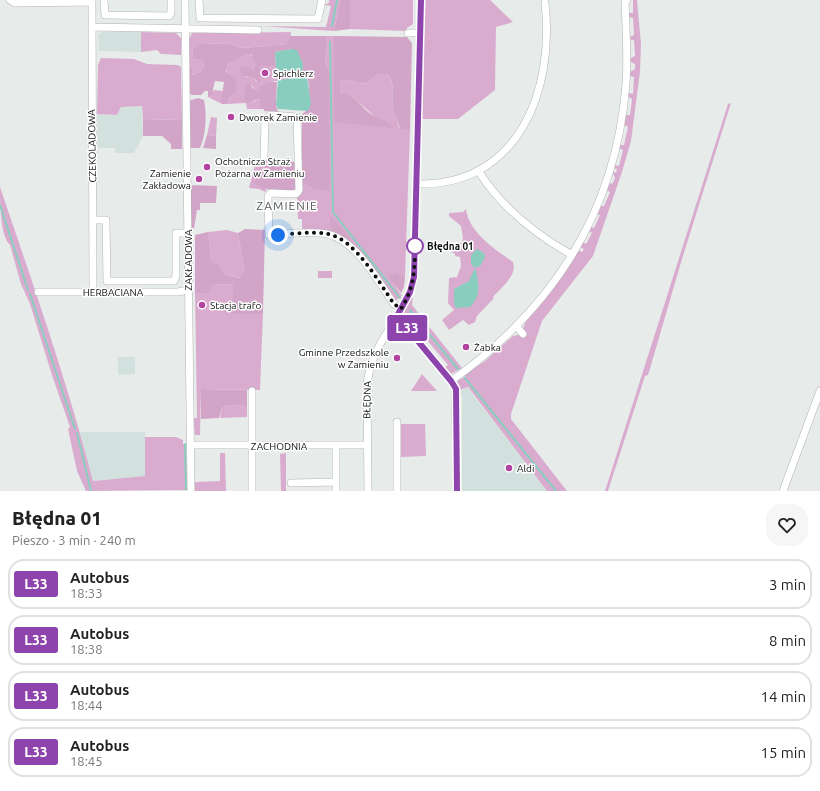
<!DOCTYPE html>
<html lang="pl">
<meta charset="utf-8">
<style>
body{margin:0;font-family:Ubuntu,sans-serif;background:#f6f6f6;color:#222;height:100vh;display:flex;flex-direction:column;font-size:15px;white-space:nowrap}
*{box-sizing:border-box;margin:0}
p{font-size:13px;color:#767676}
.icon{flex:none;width:22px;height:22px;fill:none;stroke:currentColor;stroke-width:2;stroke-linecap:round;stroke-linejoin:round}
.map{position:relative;height:491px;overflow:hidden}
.drawer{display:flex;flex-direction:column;background:#fff;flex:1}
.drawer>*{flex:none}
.badge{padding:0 8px;border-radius:3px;font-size:14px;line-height:26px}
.you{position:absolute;width:20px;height:20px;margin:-10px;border:3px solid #fff;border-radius:50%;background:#1a73e8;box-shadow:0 0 0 6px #1a73e833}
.map>.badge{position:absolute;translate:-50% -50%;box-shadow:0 0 0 2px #fff}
.round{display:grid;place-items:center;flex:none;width:42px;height:42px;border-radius:16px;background:#f6f6f6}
.overview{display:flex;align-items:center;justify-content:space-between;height:68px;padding:0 12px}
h1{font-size:19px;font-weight:800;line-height:30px}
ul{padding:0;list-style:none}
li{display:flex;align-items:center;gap:12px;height:50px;margin:0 8px 6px;padding:0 4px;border:2px solid #e0e0e0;border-radius:16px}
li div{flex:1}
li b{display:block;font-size:15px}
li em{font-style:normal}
li .badge{min-width:44px;font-weight:700;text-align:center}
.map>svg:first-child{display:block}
.built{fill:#d3e1de}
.green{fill:#d9accf}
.forest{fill:#d2a4c7}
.water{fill:#89cdbf}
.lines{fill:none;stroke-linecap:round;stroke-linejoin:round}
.stream{stroke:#89cdbf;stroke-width:2}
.minor-casing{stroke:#b0b4b3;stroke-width:8}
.minor{stroke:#fff;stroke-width:7}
.line-casing{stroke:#fff;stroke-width:9}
.line{stroke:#8e44ad;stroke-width:6}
.walk{stroke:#0d0f0e;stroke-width:4;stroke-dasharray:0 7.2}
.poi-dot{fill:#b243a0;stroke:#fff;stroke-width:1.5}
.stop-dot{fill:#fff;stroke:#8e44ad;stroke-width:2}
.labels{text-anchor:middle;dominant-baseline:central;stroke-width:3;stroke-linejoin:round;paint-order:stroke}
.poi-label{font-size:10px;fill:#0d0f0e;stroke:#fff;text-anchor:start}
.street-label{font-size:10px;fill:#0d0f0e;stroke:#fff}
.stop-label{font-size:10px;font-weight:bold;fill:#0d0f0e;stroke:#fff;text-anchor:start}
.quarter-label{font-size:12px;letter-spacing:1px;fill:#555958;stroke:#fff}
</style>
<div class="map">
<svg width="820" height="491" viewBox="0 0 820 491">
<rect width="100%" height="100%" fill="#e7ecea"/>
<path class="built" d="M101 32H141V52L99 51 98 35Z
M142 106 143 136 134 153H115V148H98L97 114 117 115 121 107Z
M118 357H135V374L118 375Z
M467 387 547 491H462V395H460L459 390Z
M80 432H145V476L93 481Z"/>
<path class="green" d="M329 0H340L334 31 260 26 326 27 331 6 324 5 329 3Z
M350 0H413V24L407 28V31L350 29Z
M425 0H490L513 22 496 27 495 90 458 119H422Z
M633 0H637L641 44 640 72 631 141 622 172 593 256 542 321 511 414V419L567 491H547L468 387 459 390 457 381 465 377 464 375 485 361 513 336 518 335 521 336 525 323 563 275 578 250 582 252 584 249 579 247 583 242 586 244 592 233 589 231 591 227 594 228 600 215 597 214 599 206H604L610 192 606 190 607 185 613 183 615 178 612 171 616 173 617 169 613 168 614 165 619 166 623 150 619 148V145H624L628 127 623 124 625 115H630L632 99 627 96 629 93 633 94 634 77 630 76V72L635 69V64L631 62 630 58 635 56 634 40H631L630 37 634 35 633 18 629 17 628 13H633Z
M196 31 206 33 291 32 290 41 288 44 242 48 228 43 222 44 202 43 193 48 192 59 203 61 204 67 200 72 192 75V67L190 68 189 39 192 33Z
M141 32 176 33 181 38V55L161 54 157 50 141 52Z
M328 36H334V122L374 116 353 97 340 95V81C354 77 357 86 365 83 375 80 373 73 387 74 396 83 391 96 393 107 394 114 398 121 399 128L410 130 405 277 398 274 388 276 402 296 395 301 341 238 302 231V219H298L297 197 302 194V183L313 189 329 127V71L325 60Z
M249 54 254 57 255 70 245 77H251L257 82 259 64 276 67 277 73 281 76V80L271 82 260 91 255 89 251 85 253 102 260 99V109H247L246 103 227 104 230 96 233 94 235 79 228 75 226 69 227 65Z
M101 58 134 59 147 64 178 65 181 67 182 120 143 119 142 106 121 107 117 115 97 114 98 65Z
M214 90 223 91 222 104 208 97Z
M731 103 682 259 649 372 648 375 645 376 608 491H605L728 104Z
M211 117 217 118 216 136 207 135Z
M260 160H270L261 170 260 186 267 189 265 192 259 189 249 188 256 162Z
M0 187C33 284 67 381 93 481L145 476V437H176L183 440V444H186L187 490 86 491 77 471 68 429 70 427 52 375 30 304 21 284 10 245C0 236 0 201 0 187Z
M466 209C469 233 495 249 513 262 518 275 500 289 493 297L494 298 477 316 475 322 469 325 463 320 449 330 442 320 454 310 448 303 449 278 457 277 461 266 460 257 455 256V254L451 252V243H462L463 238 461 226 449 216V213L463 212Z
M227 230 238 233 244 269 241 278 226 275 219 264 212 262 208 232Z
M318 271H332V278H318Z
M233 284 234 314H263L260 390 201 389 200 435H195L193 418H197L195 293H210V285Z
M413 294 412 305 462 368 451 374 445 367 448 365 421 333 417 335 402 316Z
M400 325 412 339 409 342 393 332 395 326Z
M422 374 437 391H411Z
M228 405 247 406V417L220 418 222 408Z
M400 424H425L426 456 401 457V491H399Z
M220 453H225L226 491H195V482L220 481Z
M286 453V491H281L280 454Z"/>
<path class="forest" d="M340 0H350V29L334 31Z
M290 36H328L325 60 329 71 330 191 313 189 302 183V114L306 111C308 99 311 89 307 77L281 80V76L301 71 292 49 275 52 276 67 259 65 260 83 251 77 243 76 240 71V67L246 66 252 70H254L255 65 252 55 249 54 227 65 226 72 235 79 237 88 236 93 230 96 227 104H222L221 101 224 82 215 81 212 94 208 97V91H205L201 95H192L188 93 190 68 192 67V75L200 72 204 67 203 61 192 59 193 48 201 43 222 44 228 43 242 48 288 44Z
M334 36 407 37 412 43 410 130 400 129C398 121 394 115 393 107 391 96 396 82 387 74 373 73 375 80 365 83 357 86 354 77 340 81V94C357 94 359 106 371 114 379 120 387 118 392 128L334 122Z
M271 82H277L276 105 278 112 264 111V109H260V99L246 103 244 95 246 85 249 84 253 88 259 91 260 86Z
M198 98 204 100C207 114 206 135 200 148H189L188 101Z
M143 119 182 120V149H171V144L162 136H143Z
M207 135 216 136V149L203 148Z
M270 160 296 162V188L293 191C281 190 262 192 255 182L257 175Z
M189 185 217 186 216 203H200V210H197L194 229 190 227Z
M330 216 351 238 349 241 330 228Z
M245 229 265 230 263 314H233V284L211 285 210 293H195V235L208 232 212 262 219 264 226 275 240 278 244 269 238 233Z
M396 273 405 277 404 287 401 293 387 276Z
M201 389 247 390V406L228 405 222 408 219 418 201 419Z"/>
<path class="water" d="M292 49 297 50 303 64V69L301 71 279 75 276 67 275 52Z
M307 77 311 104 308 111 278 109 276 105 278 80Z
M477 249 484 253 485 257 480 266 474 268 471 263V255Z
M476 269C478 282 482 295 470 307L456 308 454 304V289L469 281 474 270Z"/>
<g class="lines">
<path class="stream" d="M332 26 337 0
M330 42 333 212 400 298
M0 205 28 290
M30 294 75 429
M410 310 428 332
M429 334 458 369
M465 378 556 491
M77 433 91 491
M185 444 186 489"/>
<g class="minor-casing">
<path id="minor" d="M10 0 15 3 92 2
M92 0 93 292
M104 0 105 15 169 16 171 13V0
M185 0 191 491
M199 0 200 18 318 19 322 0
M92 27 258 30
M408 33H420
M264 157 265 120 271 115 297 117 299 190 296 194 271 193 268 196 269 235C287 234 309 231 327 234 356 240 378 281 394 304L401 309
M479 172C502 208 535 234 572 255
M416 184C518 187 555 91 545 3
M93 220H106L107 281H174L176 276V233H188
M38 292H178L188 290
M397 316 451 381 455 389 457 491
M517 327 523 334
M451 381C554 308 616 212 626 84 628 57 626 30 625 2L627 0
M252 391V491
M397 422V491
M190 445H367
M336 446V491
M291 483 336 482
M368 491 367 387C370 341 403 321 414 280L421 0
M783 491 820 391"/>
</g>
<use href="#minor" class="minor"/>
</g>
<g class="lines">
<g class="line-casing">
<path id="line" d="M421 0 414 277 410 292 397 316 451 381 456 389 457 491"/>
</g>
<use href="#line" class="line"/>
<path class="walk" d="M278 235C294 234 313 231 328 234 356 240 378 281 394 304L401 309C414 288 415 270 415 246"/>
</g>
<g class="poi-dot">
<circle cx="265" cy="73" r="4"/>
<circle cx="231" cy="117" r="4"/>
<circle cx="207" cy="167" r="4"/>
<circle cx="199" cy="179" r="4"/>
<circle cx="202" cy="305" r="4"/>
<circle cx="466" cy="347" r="4"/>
<circle cx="397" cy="358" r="4"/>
<circle cx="509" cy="468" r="4"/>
</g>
<circle class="stop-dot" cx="415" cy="246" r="8"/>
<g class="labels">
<g class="poi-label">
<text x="273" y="73">Spichlerz</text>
<text x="239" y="117">Dworek Zamienie</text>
<text x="215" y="161">Ochotnicza Straż<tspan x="215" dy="12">Pożarna w Zamieniu</tspan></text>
<text x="191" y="173" text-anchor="end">Zamienie<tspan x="191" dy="12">Zakładowa</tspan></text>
<text x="210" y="305">Stacja trafo</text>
<text x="474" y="347">Żabka</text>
<text x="389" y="352" text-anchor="end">Gminne Przedszkole<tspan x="389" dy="12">w Zamieniu</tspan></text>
<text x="517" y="468">Aldi</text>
</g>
<g class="street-label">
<text transform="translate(92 146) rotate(-91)">CZEKOLADOWA</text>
<text transform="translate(188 260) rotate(-90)">ZAKŁADOWA</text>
<text x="113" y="292">HERBACIANA</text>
<text transform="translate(367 400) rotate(-89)">BŁĘDNA</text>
<text x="279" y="446">ZACHODNIA</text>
</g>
<g class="stop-label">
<text x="427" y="246">Błędna 01</text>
</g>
<g class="quarter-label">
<text x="287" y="205">ZAMIENIE</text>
</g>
</g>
</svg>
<div class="you" style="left:278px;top:235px"></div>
<b class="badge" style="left:407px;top:328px;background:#8e44ad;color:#fff">L33</b>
</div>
<section class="drawer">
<div class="overview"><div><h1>Błędna 01</h1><p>Pieszo · 3 min · 240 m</p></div><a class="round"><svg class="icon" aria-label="heart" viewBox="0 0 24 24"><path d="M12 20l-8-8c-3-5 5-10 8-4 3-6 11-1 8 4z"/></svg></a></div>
<ul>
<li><span class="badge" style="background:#8e44ad;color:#fff">L33</span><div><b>Autobus</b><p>18:33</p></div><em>3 min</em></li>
<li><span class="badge" style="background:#8e44ad;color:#fff">L33</span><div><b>Autobus</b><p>18:38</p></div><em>8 min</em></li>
<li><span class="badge" style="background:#8e44ad;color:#fff">L33</span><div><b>Autobus</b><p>18:44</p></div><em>14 min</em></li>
<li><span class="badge" style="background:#8e44ad;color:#fff">L33</span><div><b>Autobus</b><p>18:45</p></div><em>15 min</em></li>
</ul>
</section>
